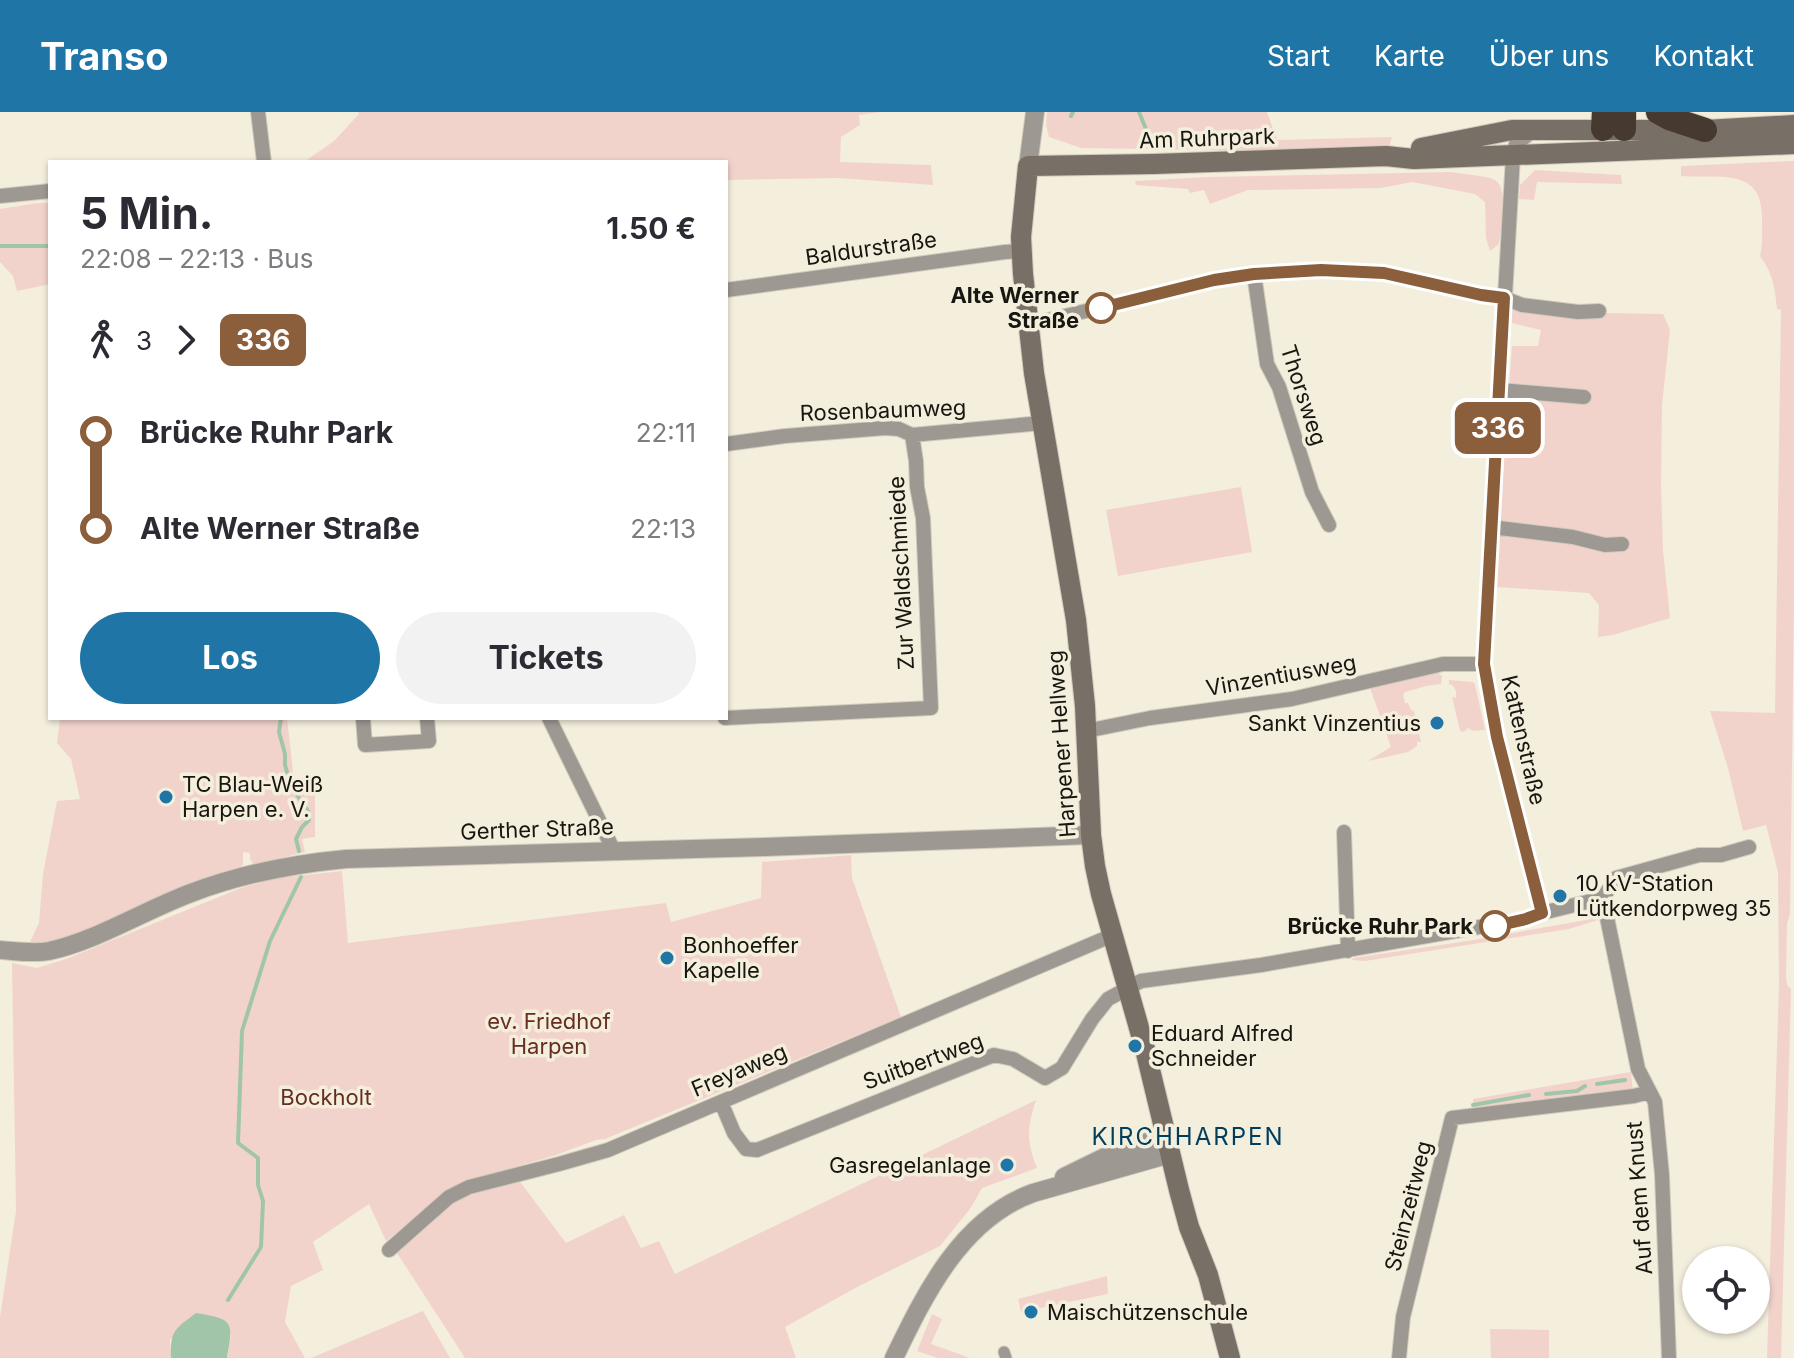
<!DOCTYPE html>
<html lang="de">
<meta charset="utf-8">
<style>
body{margin:0;font-family:Inter,sans-serif;background:#f2f2f3;color:#2b2b33;height:100vh;display:flex;flex-direction:column;font-size:30px;white-space:nowrap}
*{box-sizing:border-box;margin:0}
p{font-size:26px;color:#7c7c81}
.icon{flex:none;width:44px;height:44px;fill:none;stroke:currentColor;stroke-width:2;stroke-linecap:round;stroke-linejoin:round}
.map{position:relative;flex:1;overflow:hidden}
.sheet{position:absolute;left:48px;top:48px;width:680px;height:560px;display:flex;flex-direction:column;background:#fff;border-radius:0px;box-shadow:0 2px 6px #0004}
.sheet>*{flex:none}
.badge{padding:0 16px;border-radius:12px;font-size:28px;line-height:52px}
.tools{position:absolute;left:1682px;top:1134px;display:grid;gap:16px}
.tools a{display:grid;place-items:center;width:88px;height:88px;border-radius:50%;background:#fff;box-shadow:0 2px 6px #0004;font-size:40px}
.map>.badge{position:absolute;translate:-50% -50%;box-shadow:0 0 0 4px #fff}
.legs{display:flex;align-items:center;gap:12px;height:88px;padding:0 32px;font-size:26px}
.legs p{margin-inline-start:auto}
.summary{display:flex;align-items:center;justify-content:space-between;height:136px;padding:0 32px}
h1{font-size:44px;font-weight:700;line-height:60px}
.cta{display:flex;gap:16px;margin-top:auto;padding:16px 32px}
.cta a{flex:1;height:92px;border-radius:48px;background:#1f75a5;color:#fff;font-size:32px;font-weight:700;line-height:92px;text-align:center}
.cta a+a{background:#f2f2f3;color:#2b2b33}
ul{padding:0 32px;list-style:none}
li{display:flex;align-items:center;gap:28px;height:96px;font-size:30px}
li i{display:grid;place-items:center;width:12px;height:100%;margin:0 10px;background:currentColor}
li i::after{content:'';width:20px;height:20px;margin:-10px;border:6px solid;border-radius:50%;background:#fff}
li p{margin-inline-start:auto}
li:first-child i{background:linear-gradient(#0000 50%,currentColor 0)}
li:last-child i{background:linear-gradient(currentColor 50%,#0000 0)}
header{display:flex;align-items:center;gap:48px;box-sizing:border-box;height:112px;padding:0 40px;background:#1f75a5;color:#fff}
header strong{font-size:38px}
nav{display:flex;gap:44px;margin-inline-start:auto;font-size:28px}
.map>svg:first-child{display:block}
.green{fill:#f2d3cc}
.water{fill:#a1c5a8}
.lines{fill:none;stroke-linecap:round;stroke-linejoin:round}
.stream{stroke:#a1c5a8;stroke-width:4}
.pedestrian-casing{stroke:#d1cbbc;stroke-width:13}
.minor-casing{stroke:#d1cbbc;stroke-width:16}
.tertiary-casing{stroke:#d1cbbc;stroke-width:20}
.secondary-casing{stroke:#d1cbbc;stroke-width:22}
.motorway-casing{stroke:#d1cbbc;stroke-width:26}
.pedestrian{stroke:#9e9893;stroke-width:11}
.minor{stroke:#9e9893;stroke-width:14}
.tertiary{stroke:#9e9893;stroke-width:18}
.secondary{stroke:#786f67;stroke-width:20}
.motorway{stroke:#463a30;stroke-width:24}
.line-1-casing{stroke:#fff;stroke-width:18}
.line-1{stroke:#8b5e3c;stroke-width:12}
.stop-1-dot{fill:#fff;stroke:#8b5e3c;stroke-width:4}
.poi-dot{fill:#1f75a5;stroke:#f4eedd;stroke-width:3}
.labels{text-anchor:middle;dominant-baseline:central;stroke-width:7;stroke-linejoin:round;paint-order:stroke}
.street-label{font-size:22px;fill:#181610;stroke:#f4eedd}
.stop-label{font-size:22px;font-weight:bold;fill:#181610;stroke:#f4eedd;text-anchor:end}
.poi-label{font-size:22px;fill:#181610;stroke:#f4eedd;text-anchor:start}
.park-label{font-size:22px;fill:#662d20;stroke:#f4eedd}
.neighbourhood-label{font-size:24px;letter-spacing:2px;fill:#003e5e;stroke:#f4eedd}
</style>
<header>
<strong>Transo</strong>
<nav><a>Start</a><a>Karte</a><a>Über uns</a><a>Kontakt</a></nav>
</header>
<div class="map">
<svg width="1794" height="1246" viewBox="0 0 1794 1246">
<rect width="100%" height="100%" fill="#f4eedd"/>
<path class="green" d="M358 0H881L859 3 860 13 841 25 840 50 931 53 933 73 839 66 726 68V50H304L334 29 359 2Z
M1047 0H1267L1277 28 1392 25 1389 35 1266 39 1081 36 1049 25 1046 13Z
M1794 49V492L1790 802 1787 812 1786 866 1787 873 1791 877 1781 1246H1767L1779 873 1778 760 1766 713 1743 719 1728 656 1710 599 1775 601 1781 198 1777 197C1775 176 1773 162 1760 144 1763 132 1762 120 1762 106 1762 54 1719 67 1681 64V54Z
M1535 58 1621 63 1622 72 1537 70 1534 88 1519 87 1520 73Z
M1449 60C1458 61 1488 64 1495 68 1509 76 1501 118 1499 132L1490 139 1486 126 1485 90 1475 82 1412 70 1381 76 1248 78 1210 92 1204 78 1190 81 1188 77 1136 73 1135 69 1208 65Z
M37 91H50V172L17 179 13 164 0 150V97Z
M1512 198H1606V201L1663 202 1670 218 1662 293 1661 372 1663 438 1670 506 1613 523 1598 525 1599 493 1589 481 1497 475 1498 435 1512 234H1538L1541 218 1512 211Z
M1241 375 1252 440 1118 464 1106 398Z
M1436 559 1442 564 1441 572 1426 574 1405 580 1403 583 1405 591H1408L1411 598 1414 599 1421 630H1417V634L1408 640 1368 649 1391 635 1370 576Z
M1449 568 1473 570 1475 572 1485 618 1473 619 1468 616 1464 620 1460 619 1452 585 1456 586C1457 580 1455 573 1449 572Z
M60 606H287L295 677 315 679V725L302 727 305 740 254 753 250 747V741L243 740V752L235 762 48 833 29 832 39 811 43 762 57 689 80 687 71 647 57 631Z
M851 743 852 766 901 905 605 1027 596 1028 556 1043 485 1064 447 1080 386 1129 369 1092 313 1130 323 1158 291 1174 285 1210 305 1246H227L231 1223 170 1227 171 1246H0V1205L16 1099 12 851 37 856 66 847 241 776 270 768C198 778 126 816 59 844L46 849V845L172 794 278 763 279 766 342 759 348 831 666 791 671 810 761 786 762 750Z
M1597 806 1598 808 1569 817 1365 849 1352 848 1353 846 1474 828Z
M1631 960 1633 979 1474 998 1473 987Z
M1036 988C1027 1017 1026 1027 1037 1056L982 1076 970 1097 940 1134 857 1175 785 1215 796 1246H465L397 1141 454 1091 488 1075 518 1067 566 1131 624 1103 641 1136 659 1129 675 1162Z
M1107 1164 1108 1182 1021 1200 1018 1187Z
M423 1199 450 1246H311Z
M932 1202 942 1207 931 1232 970 1246H938L917 1239Z
M1490 1217 1549 1218V1246H1491Z"/>
<path class="water" d="M196 1201C233 1207 234 1209 227 1246H171C170 1218 175 1217 196 1201Z"/>
<g class="lines">
<path class="stream" d="M1139 0 1148 22
M1071 4 1073 0
M0 134H50
M281 606 279 620 285 642V653L291 674 308 699 309 708 302 715 296 727 299 739
M1597 972 1625 968
M1546 982 1577 979 1585 974
M1473 993 1529 983
M228 1188 261 1135 263 1089 258 1073V1046L238 1031 242 919 270 829 301 765"/>
<g class="pedestrian-casing">
<path id="pedestrian" d="M1004 1240 1006 1246"/>
</g>
<g class="minor-casing">
<path id="minor" d="M258 0 264 50
M1535 17 1516 32 1513 44 1484 552 1497 625 1542 801
M0 84 50 79
M1254 162 1267 252 1279 275 1312 380 1329 413
M726 178 1005 140 1022 139
M1028 213 1214 168 1254 162 1321 158 1384 161 1481 183 1504 186 1522 193 1578 200 1599 199
M1500 278 1584 285
M726 332 785 324 885 316 899 317 912 323 1042 311
M1491 415 1573 425 1605 433 1622 432
M363 606 365 633 429 629 427 606
M549 606 614 739
M725 606 931 596 923 406 917 375 916 349 912 323
M1086 619 1150 606 1292 587 1443 552H1484
M1344 720 1348 839
M1603 786 1638 957 1655 990 1662 1063 1669 1246
M721 990 734 1021 746 1037 757 1038 994 943 1013 947 1045 966 1062 956 1092 907 1108 887 1141 869 1261 853 1526 807 1542 801 1603 786 1616 766 1699 743H1721L1749 735
M389 1138 449 1085 469 1075 559 1052 608 1038 1113 823
M1399 1246 1403 1205 1452 1006 1634 984 1649 980"/>
</g>
<g class="tertiary-casing">
<path id="tertiary" d="M1028 54 1035 0
M0 838C16 839 33 842 49 839 96 829 145 798 191 781 241 762 293 752 346 747L764 735 1091 723
M1064 1065 1111 1042 1165 1024
M894 1246C925 1182 961 1107 1033 1081L1170 1042"/>
</g>
<g class="secondary-casing">
<path id="secondary" d="M1421 36 1512 18H1705L1794 13
M1230 1246 1208 1163 1189 1115 1179 1078 1145 937 1101 782 1095 754 1091 723 1085 594 1076 508 1034 261 1023 162 1021 125 1028 54 1153 52 1386 44 1414 47 1794 32"/>
</g>
<g class="motorway-casing">
<path id="motorway" d="M1624 0V17
M1658 0 1669 6 1705 18
M1603 17 1604 0"/>
</g>
<use href="#pedestrian" class="pedestrian"/>
<use href="#minor" class="minor"/>
<use href="#tertiary" class="tertiary"/>
<use href="#secondary" class="secondary"/>
<use href="#motorway" class="motorway"/>
</g>
<g class="lines">
<g class="line-1-casing">
<path id="line-1" d="M1101 196 1214 168 1254 162 1321 158 1384 161 1481 183 1504 186 1484 552 1497 625 1542 801 1526 807 1495 814"/>
</g>
<use href="#line-1" class="line-1"/>
</g>
<g class="stop-1-dot">
<circle cx="1101" cy="196" r="14"/>
<circle cx="1495" cy="814" r="14"/>
</g>
<g class="poi-dot">
<circle cx="1437" cy="611" r="8"/>
<circle cx="166" cy="685" r="8"/>
<circle cx="1560" cy="784" r="8"/>
<circle cx="667" cy="846" r="8"/>
<circle cx="1135" cy="934" r="8"/>
<circle cx="1007" cy="1053" r="8"/>
<circle cx="1031" cy="1200" r="8"/>
</g>
<g class="labels">
<g class="street-label">
<text transform="translate(1207 26) rotate(-2)">Am Ruhrpark</text>
<text transform="translate(871 136) rotate(-8)">Baldurstraße</text>
<text transform="translate(1304 283) rotate(72)">Thorsweg</text>
<text transform="translate(883 298) rotate(-2)">Rosenbaumweg</text>
<text transform="translate(901 461) rotate(-93)">Zur Waldschmiede</text>
<text transform="translate(1281 563) rotate(-10)">Vinzentiusweg</text>
<text transform="translate(1524 628) rotate(77)">Kattenstraße</text>
<text transform="translate(1061 632) rotate(-94)">Harpener Hellweg</text>
<text transform="translate(537 717) rotate(-2)">Gerther Straße</text>
<text transform="translate(923 949) rotate(-20)">Suitbertweg</text>
<text transform="translate(739 958) rotate(-23)">Freyaweg</text>
<text transform="translate(1639 1086) rotate(-94)">Auf dem Knust</text>
<text transform="translate(1408 1094) rotate(-76)">Steinzeitweg</text>
</g>
<g class="stop-label">
<text x="1079" y="183">Alte Werner<tspan x="1079" dy="25">Straße</tspan></text>
<text x="1473" y="814">Brücke Ruhr Park</text>
</g>
<g class="poi-label">
<text x="1421" y="611" text-anchor="end">Sankt Vinzentius</text>
<text x="182" y="672">TC Blau-Weiß<tspan x="182" dy="25">Harpen e. V.</tspan></text>
<text x="1576" y="771">10 kV-Station<tspan x="1576" dy="25">Lütkendorpweg 35</tspan></text>
<text x="683" y="833">Bonhoeffer<tspan x="683" dy="25">Kapelle</tspan></text>
<text x="1151" y="921">Eduard Alfred<tspan x="1151" dy="25">Schneider</tspan></text>
<text x="991" y="1053" text-anchor="end">Gasregelanlage</text>
<text x="1047" y="1200">Maischützenschule</text>
</g>
<g class="park-label">
<text x="549" y="909">ev. Friedhof<tspan x="549" dy="25">Harpen</tspan></text>
<text x="326" y="985">Bockholt</text>
</g>
<g class="neighbourhood-label">
<text x="1188" y="1024">KIRCHHARPEN</text>
</g>
</g>
</svg>
<div class="tools">
<a><svg class="icon" aria-label="locate" viewBox="0 0 24 24"><circle cx="12" cy="12" r="6"/><path d="M12 2v4M12 18v4M2 12h4M18 12h4"/></svg></a>
</div>
<b class="badge" style="left:1498px;top:316px;background:#8b5e3c;color:#fff">336</b>
<section class="sheet">
<div class="summary"><div><h1>5 Min.</h1><p>22:08 – 22:13 · Bus</p></div><b>1.50 €</b></div>
<div class="legs"><svg class="icon" aria-label="walk" viewBox="0 0 24 24"><circle cx="13" cy="4" r="2"/><path d="M13 8l-2 6 4 7M11 14l-3 7M7 12l3-4h3l4 4"/></svg>3<svg class="icon" aria-label="forward" viewBox="0 0 24 24"><path d="M9 5l7 7-7 7"/></svg><b class="badge" style="background:#8b5e3c;color:#fff">336</b></div>
<ul>
<li><i style="color:#8b5e3c"></i><b>Brücke Ruhr Park</b><p>22:11</p></li>
<li><i style="color:#8b5e3c"></i><b>Alte Werner Straße</b><p>22:13</p></li>
</ul>
<div class="cta"><a>Los</a><a>Tickets</a></div>
</section>
</div>
